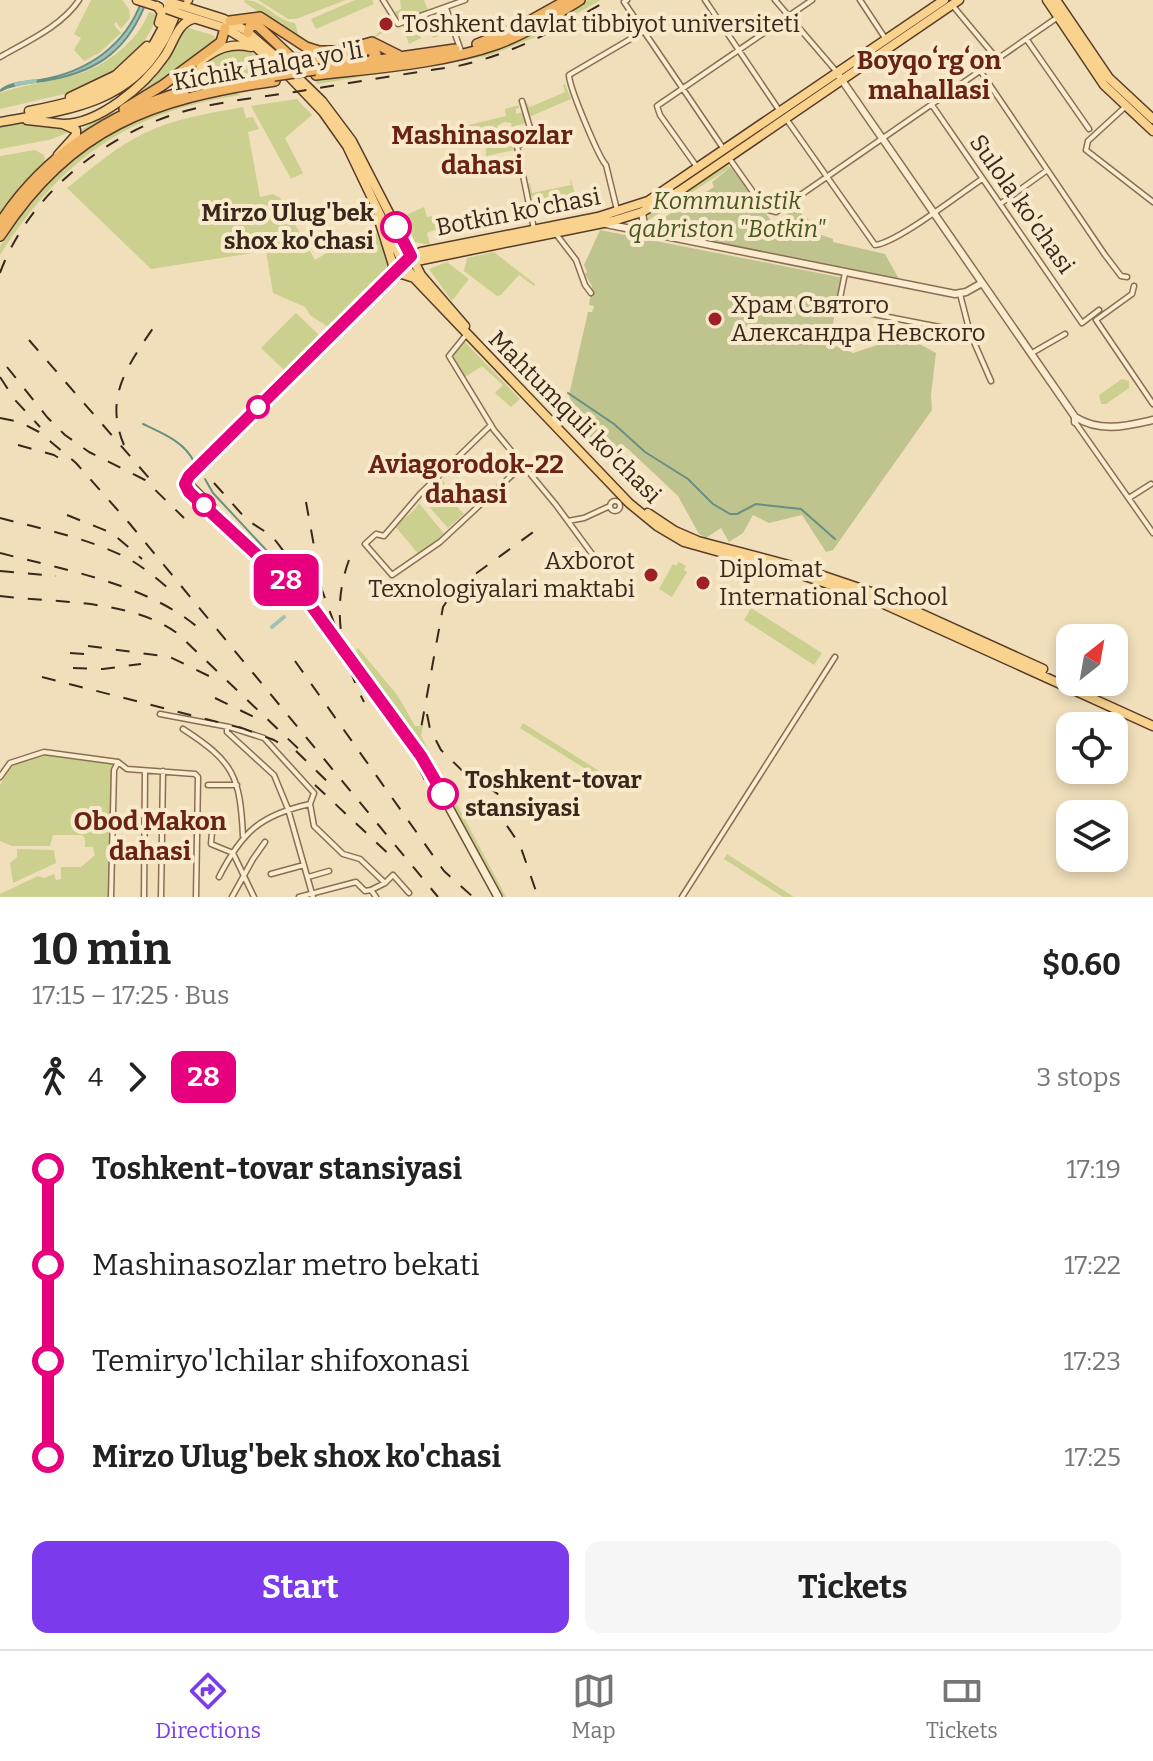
<!DOCTYPE html>
<meta charset="utf-8">
<style>
body{margin:0;font-family:Bitter,serif;background:#f6f6f6;color:#222;height:100vh;display:flex;flex-direction:column;font-size:30px;white-space:nowrap}
*{box-sizing:border-box;margin:0}
p{font-size:26px;color:#767676}
.icon{flex:none;width:44px;height:44px;fill:none;stroke:currentColor;stroke-width:2;stroke-linecap:round;stroke-linejoin:round}
.map{position:relative;height:897px;overflow:hidden}
.side{display:flex;flex-direction:column;background:#fff;flex:1}
.side>*{flex:none}
.badge{padding:0 16px;border-radius:12px;font-size:28px;line-height:52px}
.needle{width:52px;rotate:31deg}
.tools{position:absolute;left:1056px;top:624px;display:grid;gap:16px}
.tools a{display:grid;place-items:center;width:72px;height:72px;border-radius:16px;background:#fff;box-shadow:0 4px 12px #0003;font-size:40px}
.map>.badge{position:absolute;translate:-50% -50%;box-shadow:0 0 0 4px #fff}
.legs{display:flex;align-items:center;gap:12px;height:88px;padding:0 32px;font-size:26px}
.legs p{margin-inline-start:auto}
.overview{display:flex;align-items:center;justify-content:space-between;height:136px;padding:0 32px}
h1{font-size:44px;font-weight:700;line-height:60px}
.button{display:flex;gap:16px;margin-top:auto;padding:16px 32px}
.button a{flex:1;height:92px;border-radius:16px;background:#7c3aed;color:#fff;font-size:32px;font-weight:700;line-height:92px;text-align:center}
.button a+a{background:#f6f6f6;color:#222}
ul{padding:0 32px;list-style:none}
li{display:flex;align-items:center;gap:28px;height:96px;font-size:30px}
li i{display:grid;place-items:center;width:12px;height:100%;margin:0 10px;background:currentColor}
li i::after{content:'';width:20px;height:20px;margin:-10px;border:6px solid;border-radius:50%;background:#fff}
li p{margin-inline-start:auto}
li:first-child i{background:linear-gradient(#0000 50%,currentColor 0)}
li:last-child i{background:linear-gradient(currentColor 50%,#0000 0)}
.menu{display:flex;justify-content:space-around;align-items:center;height:112px;border-top:2px solid #e0e0e0;background:#fff;font-size:22px;color:#767676}
.menu a{display:grid;justify-items:center;gap:4px}
.menu .current{color:#7c3aed}
.map>svg:first-child{display:block}
.green{fill:#cbd08f}
.cemetery{fill:#bfc48f}
.water{fill:#a0c2b6;stroke:#679084;stroke-width:2}
.lines{fill:none;stroke-linecap:round;stroke-linejoin:round}
.stream{stroke:#679084;stroke-width:2}
.canal{stroke:#a0c2b6;stroke-width:4}
.minor-casing{stroke:#8a6e54;stroke-width:7}
.tertiary-casing{stroke:#8a6e54;stroke-width:9}
.secondary-casing{stroke:#6b4f37;stroke-width:10}
.primary-casing{stroke:#573c29;stroke-width:11}
.trunk-casing{stroke:#573c29;stroke-width:12}
.minor{stroke:#fceccf;stroke-width:4}
.tertiary{stroke:#fceccf;stroke-width:6}
.secondary{stroke:#fceccf;stroke-width:7}
.primary{stroke:#f9d38e;stroke-width:8}
.trunk{stroke:#f2b668;stroke-width:9}
.rail{stroke:#38271a;stroke-width:2;stroke-dasharray:14 14;stroke-linecap:butt}
.primary-bridge-casing{stroke:#573c29;stroke-width:11;stroke-linecap:butt}
.trunk-bridge-casing{stroke:#573c29;stroke-width:12;stroke-linecap:butt}
.primary-bridge{stroke:#f9d38e;stroke-width:8}
.trunk-bridge{stroke:#f2b668;stroke-width:9}
.line-1-casing{stroke:#fff;stroke-width:18}
.line-1{stroke:#e6007e;stroke-width:12}
.poi-dot{fill:#9e1f25;stroke:#f8e9cb;stroke-width:3}
.stop-1-dot{fill:#fff;stroke:#e6007e;stroke-width:4}
.labels{text-anchor:middle;dominant-baseline:central;stroke-width:8;stroke-linejoin:round;paint-order:stroke}
.poi-label{font-size:24px;fill:#38271a;stroke:#f8e9cb;text-anchor:start}
.street-label{font-size:24px;fill:#38271a;stroke:#f8e9cb}
.park-label{font-size:24px;font-style:italic;fill:#4a561f;stroke:#f8e9cb}
.stop-label{font-size:24px;font-weight:bold;fill:#38271a;stroke:#f8e9cb;text-anchor:end}
.neighbourhood-label{font-size:26px;font-weight:bold;fill:#682316;stroke:#f8e9cb}
</style>
<div class="map">
<svg width="1153" height="897" viewBox="0 0 1153 897">
<rect width="100%" height="100%" fill="#f1dfbb"/>
<path class="green" d="M91 0H122L129 9 130 18 121 29 116 22 114 25 121 33 99 53 84 61 74 50 81 38 74 34Z
M245 0C264 0 276 21 295 23L298 34C318 51 354 52 376 35 381 31 385 24 388 19L391 26C333 74 295 36 244 2Z
M258 0H346L296 19H288Z
M355 0H372L374 4 316 29 311 19Z
M400 0H424L430 16 436 14 439 36 433 38 426 22V28L419 31 421 38 409 44 403 27 404 21 394 17 393 13 401 9Z
M588 0H601L533 38 488 56 317 84 314 78 449 60 559 17Z
M149 12 158 15C142 57 106 81 65 96L64 94 0 109V93C49 76 81 85 123 48 135 37 143 27 149 12Z
M186 27 212 35 219 40 78 136 80 131 154 78 166 63Z
M240 49 257 55 275 71 208 79 203 74 204 63 217 54Z
M565 84 571 99 529 117 525 101 530 107 565 92 563 85Z
M236 91 241 95C127 112 62 159 0 255V246C40 188 89 133 158 110 183 101 210 97 236 91Z
M297 99 312 115 285 138 303 173 291 179 251 106Z
M519 105V108L516 109V114L524 112 526 123 512 127 511 123 504 122 497 126 498 130C487 132 480 127 469 129V125L506 116 505 109Z
M243 107 246 118 253 117 259 129 248 132 260 197 273 194 280 198 315 260 346 241 352 249 375 229 389 265 386 270 328 327 310 315 305 307 273 293 266 251 151 269 67 188C92 168 117 146 145 133 175 118 211 113 243 107Z
M16 123 55 126 70 132 49 140 0 149V126Z
M529 135 528 139 515 145V150L486 156V144Z
M35 150 44 155 45 162 22 184 0 212V156Z
M728 165 730 168 647 221 648 215Z
M570 177 575 194 542 202 540 194 530 198 528 184 530 183 532 193 571 185Z
M424 207 427 217 433 216 437 229 427 233 430 245 415 242 404 216Z
M494 252 535 284 534 286 519 275 501 295 497 296 464 271 467 258Z
M447 262 469 279 452 301 429 269Z
M296 313 319 335 284 370 261 348Z
M464 341 520 399 511 407 495 393 503 385 482 366 465 377 453 356Z
M1122 379 1129 381V388L1106 404H1101L1099 395Z
M439 477 445 483 434 495 441 490 464 514 448 528 421 498Z
M419 503 445 535 419 555 395 526 414 510Z
M679 562 686 566 684 570 687 572 672 597 659 589 673 564 676 566Z
M751 608 822 653 814 665 744 620Z
M358 648 398 696 415 726H423L421 736 506 897H504L423 751 354 653Z
M523 723 615 781 613 786 520 728Z
M45 755 113 763 109 897H0V894L38 876 44 878 54 874 56 880 61 879V867H81L95 855 93 847H85V839L82 835H53L50 846H12L0 841V785L10 766Z
M17 849 54 850 56 863 13 883 10 863 17 857Z
M727 854 794 897H783L724 859Z"/>
<path class="cemetery" d="M731 167 773 223 795 209 820 228 819 234 833 239V242L885 254 899 279 647 228 714 187 712 182Z
M600 230 844 278 828 343 853 353 905 336 936 353 931 395 932 410 833 550 826 552 802 515 769 523 753 515 743 533 729 542 721 528 706 538 699 534 678 496 627 448 607 452 585 442 569 395 588 312H592L594 306 589 305 592 286 585 274 587 272 584 265Z"/>
<path class="water" d="M142 0H147C129 48 100 71 49 80 33 83 15 83 0 91 8 82 27 82 40 80 87 72 126 46 142 0Z"/>
<g class="lines">
<path class="stream" d="M568 393 614 424 645 452 688 479 713 504 730 514H737L756 504 801 509 835 539
M143 424C162 433 185 442 194 462
M205 479 213 493 310 597"/>
<path class="canal" d="M16 84 35 81
M272 627 284 617"/>
<g class="minor-casing">
<path id="minor" d="M383 0 398 24 465 0
M627 0 624 2 723 148
M705 0 779 110
M775 0 836 71
M860 0 885 38
M953 6 998 60
M446 8 462 54
M1027 40 1089 129
M0 57C26 42 62 26 79 0
M981 72 1105 255 1121 276 1127 277
M522 101 533 138 517 146 534 229
M932 105 1082 323
M1125 107 1088 141 1086 150 1153 202
M787 120 875 245C897 243 961 193 982 179
M729 158 765 209 776 212 1058 17
M697 167 660 115 657 106 812 0
M1000 204 1046 171
M617 210 606 165C599 158 569 87 569 75L644 31
M556 234 576 260 585 285 591 293
M845 273 839 303 841 305 868 313 970 333
M1134 286 1132 294 1096 320 1153 404
M960 294 970 333 991 381
M1082 323 1099 310
M466 335 449 356 494 430 556 505 595 558
M1032 353 1065 334
M1075 422 1153 533
M491 425 420 494 384 536 376 534 365 544 392 575 440 542 524 464
M1129 498 1151 484
M610 506a5 5 0 1 1 10 0a5 5 0 1 1-10 0Z
M568 521 584 518 610 506
M160 714 229 727 264 738 314 793 310 804C260 815 242 832 219 877
M227 728V732L274 775 288 809 313 897
M183 729C234 762 240 776 243 836
M0 777 10 763 44 752 118 762 127 769 195 774 198 777 196 897
M208 785H237
M310 804 314 826 343 854 360 859 385 883 393 875 409 893
M212 832 211 844 233 853 254 897
M271 874 304 865
M308 877 329 871
M371 890 385 883
M111 897 114 770 118 762
M144 897 145 771
M161 897 163 771
M232 897 253 859 265 842
M299 897 356 882 365 891 371 890 376 897
M682 897 835 657"/>
</g>
<g class="tertiary-casing">
<path id="tertiary" d="M837 73 1075 417V422
M642 212 645 233
M606 224 955 294 966 292 982 283
M1075 417C1101 433 1126 426 1153 420"/>
</g>
<g class="secondary-casing">
<path id="secondary" d="M403 263 189 476 185 484 189 492 280 575 324 621 421 756 498 897
M188 478 192 487 213 508"/>
</g>
<g class="primary-casing">
<path id="primary" d="M137 0 159 7
M188 0 183 6 224 19 245 30 280 60 322 101 352 141 421 275 465 326
M1047 0 1104 85 1153 131
M1056 0 1109 78 1153 119
M157 6 162 13 159 23
M181 14 225 28 252 44 284 71 323 112 347 146 403 263 415 279 629 503 657 526 684 542 799 574 875 600 1153 726
M210 85 200 71 201 61C216 49 231 42 251 47
M70 97 116 75 147 46
M29 111C105 96 144 82 172 5
M27 120 63 124 76 130V135L58 155
M0 122C61 111 127 105 161 45 170 31 175 15 181 0
M63 124C99 124 144 86 164 57 173 45 177 23 193 19
M378 217 393 265 391 275 402 274 411 277
M410 257 421 252 598 217 648 201 944 0
M412 262 613 221 642 212 678 192 959 0
M648 513 675 531 698 541 800 568 880 595 1043 669"/>
</g>
<g class="trunk-casing">
<path id="trunk" d="M230 21 260 17 306 47 319 51H340L372 42 400 56
M248 33 250 26 257 25 292 58 341 59 369 49 376 54 371 61
M477 44 517 28 567 0
M323 68 455 49
M316 75C376 68 441 64 498 44 527 33 554 16 580 0
M124 109 163 85 221 42 225 28
M0 223C43 157 109 113 184 91
M0 236C72 127 151 99 275 81"/>
</g>
<use href="#minor" class="minor"/>
<use href="#tertiary" class="tertiary"/>
<use href="#secondary" class="secondary"/>
<use href="#primary" class="primary"/>
<use href="#trunk" class="trunk"/>
<path class="rail" d="M0 273C27 198 100 138 175 114 214 102 255 98 295 92 349 83 404 74 458 66 513 54 560 28 608 0
M29 340 149 478
M7 367 47 417 65 435 89 452 145 480 184 518
M0 377 15 400 40 427
M0 418 20 422 39 432 76 463 130 524 438 897
M18 445 54 455 65 462
M124 445C102 393 132 361 159 319
M214 483 247 520 272 536 298 570
M306 502 322 590 346 656
M67 515 112 533 142 559
M0 518C42 529 88 538 127 558 144 567 158 580 173 592
M0 553C66 570 155 586 204 633
M349 560C331 608 341 657 364 702
M0 571 56 576
M0 596C57 603 129 599 177 633L305 755
M88 646 170 657 213 678
M70 653 84 654
M295 661 444 871 473 897
M73 668 103 669 141 664
M42 677 249 730
M215 698 254 717
M427 714 430 729 441 750 484 792 520 845 538 897
M239 727 274 740 290 750
M296 751 336 790
M315 785 394 859
M487 786 515 807
M437 805 420 770 418 745 443 607 456 588 543 525"/>
<g class="primary-bridge-casing">
<path id="primary-bridge" d="M169 2 183 6
M167 9 181 14"/>
</g>
<g class="trunk-bridge-casing">
<path id="trunk-bridge" d="M274 76 315 70"/>
</g>
<use href="#primary-bridge" class="primary-bridge"/>
<use href="#trunk-bridge" class="trunk-bridge"/>
</g>
<g class="lines">
<g class="line-1-casing">
<path id="line-1" d="M396 227 411 256 189 476 185 484 189 492 310 604 421 756 443 794"/>
</g>
<use href="#line-1" class="line-1"/>
</g>
<g class="poi-dot">
<circle cx="386" cy="24" r="8"/>
<circle cx="715" cy="319" r="8"/>
<circle cx="651" cy="575" r="8"/>
<circle cx="703" cy="583" r="8"/>
</g>
<g class="stop-1-dot">
<circle cx="396" cy="227" r="14"/>
<circle cx="258" cy="407" r="10"/>
<circle cx="204" cy="505" r="10"/>
<circle cx="443" cy="794" r="14"/>
</g>
<g class="labels">
<g class="poi-label">
<text x="402" y="24">Toshkent davlat tibbiyot universiteti</text>
<text x="731" y="305">Храм Святого<tspan x="731" dy="28">Александра Невского</tspan></text>
<text x="635" y="561" text-anchor="end">Axborot<tspan x="635" dy="28">Texnologiyalari maktabi</tspan></text>
<text x="719" y="569">Diplomat<tspan x="719" dy="28">International School</tspan></text>
</g>
<g class="street-label">
<text transform="translate(268 66) rotate(-10)">Kichik Halqa yo'li</text>
<text transform="translate(1022 204) rotate(55)">Sulola ko'chasi</text>
<text transform="translate(518 212) rotate(-11)">Botkin ko'chasi</text>
<text transform="translate(575 417) rotate(45)">Mahtumquli ko'chasi</text>
</g>
<g class="park-label">
<text x="727" y="201">Kommunistik<tspan x="727" dy="28">qabriston "Botkin"</tspan></text>
</g>
<g class="stop-label">
<text x="374" y="213">Mirzo Ulug'bek<tspan x="374" dy="28">shox ko'chasi</tspan></text>
<text x="465" y="780" text-anchor="start">Toshkent-tovar<tspan x="465" dy="28">stansiyasi</tspan></text>
</g>
<g class="neighbourhood-label">
<text x="929" y="60">Boyqoʻrgʻon<tspan x="929" dy="30">mahallasi</tspan></text>
<text x="482" y="135">Mashinasozlar<tspan x="482" dy="30">dahasi</tspan></text>
<text x="466" y="464">Aviagorodok-22<tspan x="466" dy="30">dahasi</tspan></text>
<text x="150" y="821">Obod Makon<tspan x="150" dy="30">dahasi</tspan></text>
</g>
</g>
</svg>
<div class="tools">
<a><svg class="needle" viewBox="-14 -14 28 28"><path d="M0-13l5 13h-10z" fill="#e53935"/><path d="M0 13l5-13h-10z" fill="#767676"/></svg></a>
<a><svg class="icon" aria-label="locate" viewBox="0 0 24 24"><circle cx="12" cy="12" r="6"/><path d="M12 2v4M12 18v4M2 12h4M18 12h4"/></svg></a>
<a><svg class="icon" aria-label="layers" viewBox="0 0 24 24"><path d="M12 4l9 5-9 5-9-5zM3 14l9 5 9-5"/></svg></a>
</div>
<b class="badge" style="left:286px;top:580px;background:#e6007e;color:#fff">28</b>
</div>
<section class="side">
<div class="overview"><div><h1>10 min</h1><p>17:15 – 17:25 · Bus</p></div><b>$0.60</b></div>
<div class="legs"><svg class="icon" aria-label="walk" viewBox="0 0 24 24"><circle cx="13" cy="4" r="2"/><path d="M13 8l-2 6 4 7M11 14l-3 7M7 12l3-4h3l4 4"/></svg>4<svg class="icon" aria-label="forward" viewBox="0 0 24 24"><path d="M9 5l7 7-7 7"/></svg><b class="badge" style="background:#e6007e;color:#fff">28</b><p>3 stops</p></div>
<ul>
<li><i style="color:#e6007e"></i><b>Toshkent-tovar stansiyasi</b><p>17:19</p></li>
<li><i style="color:#e6007e"></i><span>Mashinasozlar metro bekati</span><p>17:22</p></li>
<li><i style="color:#e6007e"></i><span>Temiryo'lchilar shifoxonasi</span><p>17:23</p></li>
<li><i style="color:#e6007e"></i><b>Mirzo Ulug'bek shox ko'chasi</b><p>17:25</p></li>
</ul>
<div class="button"><a>Start</a><a>Tickets</a></div>
</section>
<nav class="menu">
<a class="current"><svg class="icon" aria-label="directions" viewBox="0 0 24 24"><path d="M12 3l9 9-9 9-9-9zM9 14v-3h6M13 9l2 2-2 2"/></svg>Directions</a>
<a><svg class="icon" aria-label="map" viewBox="0 0 24 24"><path d="M3 6l6-2 6 2 6-2v14l-6 2-6-2-6 2zM9 4v14M15 6v14"/></svg>Map</a>
<a><svg class="icon" aria-label="tickets" viewBox="0 0 24 24"><path d="M3 7h18v10H3zM15 7v10"/></svg>Tickets</a>
</nav>
